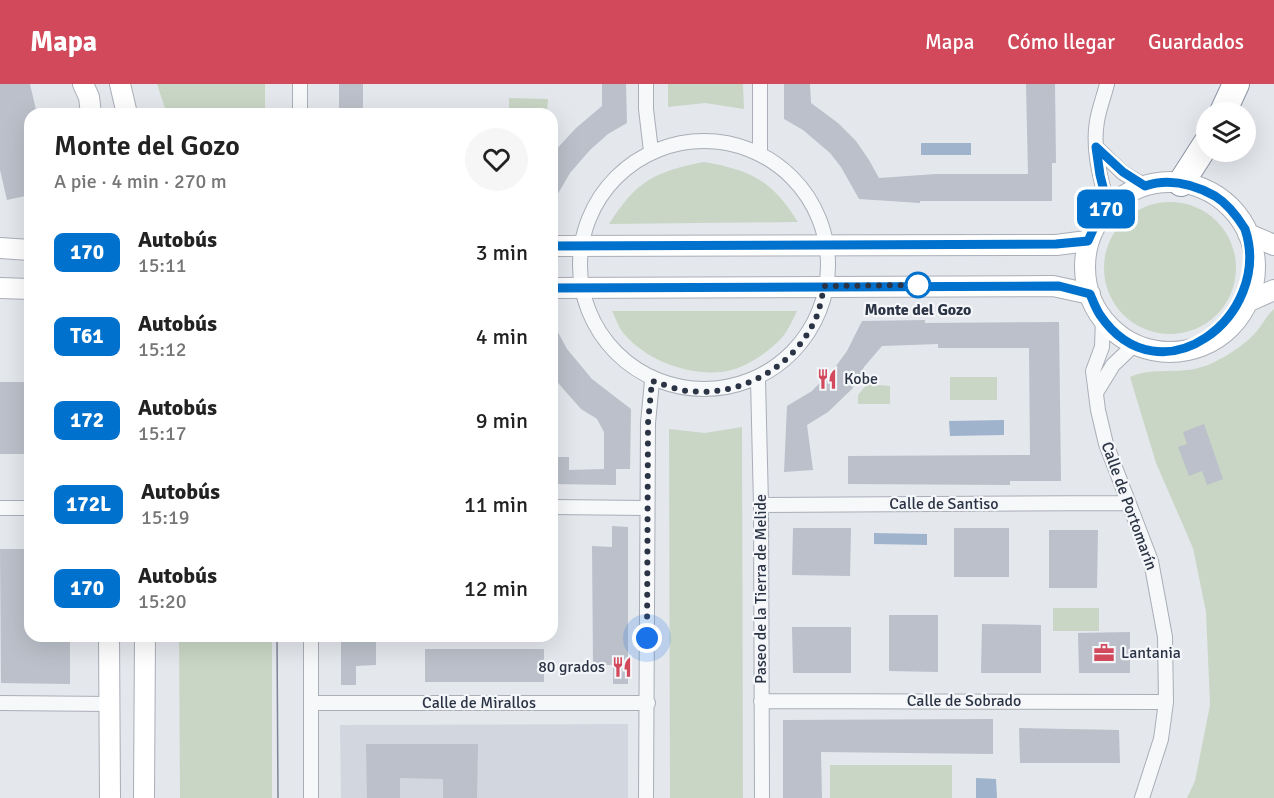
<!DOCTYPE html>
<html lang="es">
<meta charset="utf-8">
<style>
body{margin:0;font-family:Signika,sans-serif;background:#f6f6f6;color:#222;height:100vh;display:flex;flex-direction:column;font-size:22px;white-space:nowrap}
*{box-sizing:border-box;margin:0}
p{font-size:20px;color:#767676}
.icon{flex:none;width:33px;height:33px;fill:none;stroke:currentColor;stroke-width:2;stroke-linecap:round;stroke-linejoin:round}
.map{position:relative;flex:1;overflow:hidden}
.sheet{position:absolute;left:24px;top:24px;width:534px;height:534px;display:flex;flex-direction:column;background:#fff;border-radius:18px;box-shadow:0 6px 24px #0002}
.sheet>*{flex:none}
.badge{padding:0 12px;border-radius:9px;font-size:21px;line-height:39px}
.tools{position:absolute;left:1196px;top:18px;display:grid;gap:12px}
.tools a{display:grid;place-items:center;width:60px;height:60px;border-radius:50%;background:#fff;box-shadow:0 6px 24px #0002;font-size:30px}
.you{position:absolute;width:30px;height:30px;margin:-15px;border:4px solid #fff;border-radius:50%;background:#1a73e8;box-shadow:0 0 0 9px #1a73e833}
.map>.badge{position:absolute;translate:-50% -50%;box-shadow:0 0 0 3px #fff}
.round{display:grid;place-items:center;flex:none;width:63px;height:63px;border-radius:32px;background:#f6f6f6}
.headline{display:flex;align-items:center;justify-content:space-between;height:102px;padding:0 30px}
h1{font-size:28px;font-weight:600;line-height:45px}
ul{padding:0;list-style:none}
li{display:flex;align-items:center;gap:18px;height:84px;padding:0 30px}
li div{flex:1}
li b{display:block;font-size:22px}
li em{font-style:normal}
li .badge{min-width:66px;font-weight:700;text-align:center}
header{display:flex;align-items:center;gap:36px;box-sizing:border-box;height:84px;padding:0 30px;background:#d1495b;color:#fff}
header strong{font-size:28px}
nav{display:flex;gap:33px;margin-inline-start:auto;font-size:21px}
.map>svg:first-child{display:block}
.built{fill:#d2d6de}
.green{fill:#c9d6c5}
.water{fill:#9fb4cc}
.building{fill:#bbc0ca}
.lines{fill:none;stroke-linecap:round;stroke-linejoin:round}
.street-casing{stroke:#a9aeb7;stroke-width:16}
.secondary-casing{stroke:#a9aeb7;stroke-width:22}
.highway-casing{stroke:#8b94a3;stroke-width:28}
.street{stroke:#f7f8fa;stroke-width:14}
.secondary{stroke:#fff;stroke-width:20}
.highway{stroke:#fff;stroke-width:26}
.tram{stroke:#7d8696;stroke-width:1.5}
.line-casing{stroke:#fff;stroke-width:14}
.line{stroke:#0072ce;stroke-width:9}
.walk{stroke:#2b3445;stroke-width:6;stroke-dasharray:0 10.8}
.stop-dot{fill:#fff;stroke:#0072ce;stroke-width:3}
.labels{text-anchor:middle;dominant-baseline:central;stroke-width:4.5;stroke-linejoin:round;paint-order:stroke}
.stop-label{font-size:16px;font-weight:bold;fill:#2b3445;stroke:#f4f6f9}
.poi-label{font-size:16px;fill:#2b3445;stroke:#f4f6f9;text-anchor:start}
.street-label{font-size:16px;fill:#2b3445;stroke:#f4f6f9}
</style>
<header>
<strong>Mapa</strong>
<nav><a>Mapa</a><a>Cómo llegar</a><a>Guardados</a></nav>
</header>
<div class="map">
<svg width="1274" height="714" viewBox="0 0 1274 714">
<rect width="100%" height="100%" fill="#e4e7ec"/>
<path class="built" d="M628 640V714H341L340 641Z"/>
<path class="green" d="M157 0H265V30H167Z
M668 0H743L744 25 705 19 668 23Z
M509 14 548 15 547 30H509Z
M704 78C751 86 773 97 798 138L609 140C637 97 653 88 704 78Z
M1104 184a66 66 0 1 1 132 0a66 66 0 1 1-132 0Z
M1274 225V714H1187L1195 697 1210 621 1206 528 1193 464 1156 379 1130 293C1149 284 1173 289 1194 285 1213 282 1245 262 1257 247 1264 239 1266 232 1274 225Z
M612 227H797C793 235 789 244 784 251 770 268 743 286 721 288 687 291 648 277 625 251 619 245 616 235 612 227Z
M950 293H997V316H950Z
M867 300 890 302V320H858V311Z
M742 343 743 714H670L669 345 705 349Z
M1053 524H1099V547H1053Z
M179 552H272V714H180Z
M830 681H952V714H830Z"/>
<path class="water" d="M921 59H971V71H921Z
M1004 336V351L950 352 949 337Z
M874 449 927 450V461L874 460Z
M976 694 996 695 997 714H976Z"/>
<path class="building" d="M0 0H30L37 30H30V111L7 116 0 86Z
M339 0H363V30H339Z
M602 0H626L627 39 608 50 590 66 570 89 552 120V70L576 44 602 22Z
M784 0H810L811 19 838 39 856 57 869 76 879 94 936 90H1028L1026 0H1055L1056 79H1052V117H920V119L859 115 841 83 830 69 803 46 784 35Z
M925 236V239L1059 238 1061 397H1010V401L848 400V372L1030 371 1029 264H938V260L882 262 864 283 852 305 828 328 807 341 813 386 784 388 787 322 812 307 836 282 847 267 862 237Z
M552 237 567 265 592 295 631 325 630 385H616V401L552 400V373H569V386L604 385V348L597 335 581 325 552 292Z
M0 298H30V370H0Z
M1204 340 1223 395 1207 401 1202 387 1189 392 1178 363 1187 360 1183 348Z
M612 442 628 443V600H613V581H593L592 462 612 463Z
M793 444H851L850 492 792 491Z
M954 444H1009V493H954Z
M1049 446H1098L1097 504H1049Z
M0 465H30V552H70V600L1 599Z
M889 531H938V588L889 587Z
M982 540 1041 541V589H981Z
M792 543H851V589H793Z
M1130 548V589H1079L1078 549Z
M341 552H376V581L356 582V601H341Z
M425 565H544V598H425Z
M993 635V670L821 668 822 714H783V636Z
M1019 644 1119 646 1120 679H1020Z
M366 660H478L477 714H443V695L400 694V714H367Z"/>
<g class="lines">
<g class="street-casing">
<path id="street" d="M300 0V30
M646 0V25L651 67
M1107 0C1104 12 1099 25 1097 37 1092 66 1101 96 1108 123
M580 181a124 124 0 1 1 248 0a124 124 0 1 1-248 0Z
M1096 63 1123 89 1145 102
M760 68V0
M1103 234 1102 263 1093 287 1098 326 1106 360 1151 477 1165 553 1166 618 1161 655 1142 714
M758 296 761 421 762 714
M1097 307 1113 281 1135 260
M761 421 1128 419
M552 423 646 424
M0 424H30
M761 617 1166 618
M0 619 110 620
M311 619H648
M311 714V552
M646 714 648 339 652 297"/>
</g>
<g class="secondary-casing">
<path id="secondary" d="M83 0 89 13 91 30
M120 0 127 30
M1085 183a85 85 0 1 1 170 0a85 85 0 1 1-170 0Z
M1248 150 1274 161
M552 162 1056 161 1087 157
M0 164 30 166
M0 204 30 205
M552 204 1053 202 1090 210
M1247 218 1274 206
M109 552 110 714
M144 714 145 552"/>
</g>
<g class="highway-casing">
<path id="highway" d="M1223 28 1236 0
M1181 99 1206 60"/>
</g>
<use href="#street" class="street"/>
<use href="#secondary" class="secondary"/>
<use href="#highway" class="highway"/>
<path class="tram" d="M277 552 278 714"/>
</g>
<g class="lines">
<g class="line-casing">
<path id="line" d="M552 162 1056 160 1088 157 1096 139 1108 123 1100 91 1096 63 1123 88 1145 102C1169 94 1193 100 1215 112 1228 120 1237 132 1245 145 1274 232 1160 319 1100 231 1096 225 1093 217 1090 210L1059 202 552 204"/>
</g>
<use href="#line" class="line"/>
<path class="walk" d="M647 554 648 339 652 297C663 300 676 306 688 307 742 313 794 283 816 234 820 224 822 213 824 202L920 201H918"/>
</g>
<defs>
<g id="restaurant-bare" transform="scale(1.62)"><path d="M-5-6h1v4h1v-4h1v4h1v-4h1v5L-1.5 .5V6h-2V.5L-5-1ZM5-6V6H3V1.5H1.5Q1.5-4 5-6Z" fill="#d1495b" stroke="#f4f6f9" stroke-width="2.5" paint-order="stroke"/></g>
<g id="office-bare" transform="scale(1.62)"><path d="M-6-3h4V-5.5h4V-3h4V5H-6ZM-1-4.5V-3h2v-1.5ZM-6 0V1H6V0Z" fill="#d1495b" stroke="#f4f6f9" stroke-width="2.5" paint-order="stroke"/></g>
</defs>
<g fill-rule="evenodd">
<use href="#restaurant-bare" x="827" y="295"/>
<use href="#office-bare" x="1104" y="569"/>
<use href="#restaurant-bare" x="622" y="583"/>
</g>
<circle class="stop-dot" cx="918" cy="201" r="12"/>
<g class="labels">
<g class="stop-label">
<text x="918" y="226">Monte del Gozo</text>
</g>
<g class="poi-label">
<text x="844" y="295">Kobe</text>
<text x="1121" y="569">Lantania</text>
<text x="605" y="583" text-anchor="end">80 grados</text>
</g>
<g class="street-label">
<text x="944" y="420">Calle de Santiso</text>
<text transform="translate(1129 422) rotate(70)">Calle de Portomarín</text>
<text transform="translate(761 505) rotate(-90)">Paseo de la Tierra de Melide</text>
<text x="964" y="617">Calle de Sobrado</text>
<text x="479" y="619">Calle de Mirallos</text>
</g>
</g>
</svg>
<div class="tools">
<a><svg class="icon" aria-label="layers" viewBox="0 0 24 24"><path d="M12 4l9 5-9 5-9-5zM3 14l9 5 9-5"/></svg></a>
</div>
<div class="you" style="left:647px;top:554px"></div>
<b class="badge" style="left:1106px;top:125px;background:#0072ce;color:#fff">170</b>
<section class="sheet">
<div class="headline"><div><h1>Monte del Gozo</h1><p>A pie · 4 min · 270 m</p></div><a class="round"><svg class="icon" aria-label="heart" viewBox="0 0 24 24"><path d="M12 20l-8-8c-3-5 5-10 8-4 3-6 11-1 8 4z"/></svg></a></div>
<ul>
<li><span class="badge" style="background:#0072ce;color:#fff">170</span><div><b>Autobús</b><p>15:11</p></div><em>3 min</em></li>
<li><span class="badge" style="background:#0072ce;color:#fff">T61</span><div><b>Autobús</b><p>15:12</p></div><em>4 min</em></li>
<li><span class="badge" style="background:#0072ce;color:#fff">172</span><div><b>Autobús</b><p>15:17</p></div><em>9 min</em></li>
<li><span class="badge" style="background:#0072ce;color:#fff">172L</span><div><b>Autobús</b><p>15:19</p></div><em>11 min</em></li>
<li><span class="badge" style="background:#0072ce;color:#fff">170</span><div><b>Autobús</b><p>15:20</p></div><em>12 min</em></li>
</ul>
</section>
</div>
